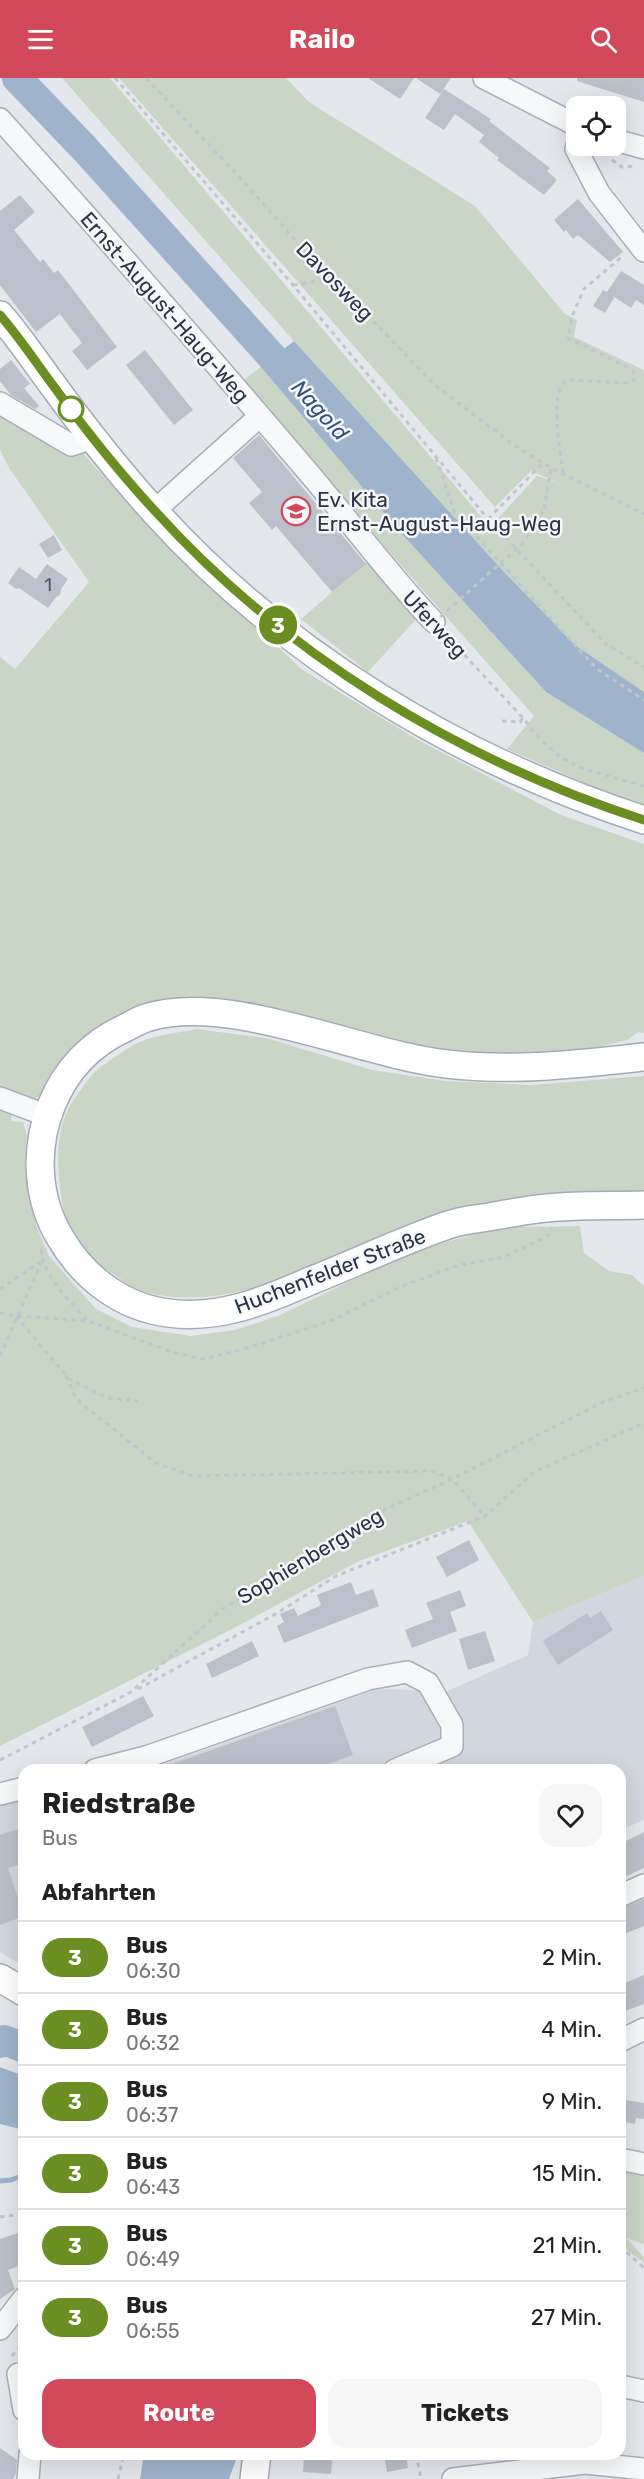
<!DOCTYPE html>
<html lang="de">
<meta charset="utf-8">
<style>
body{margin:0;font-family:Rubik,sans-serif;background:#f6f6f6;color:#222;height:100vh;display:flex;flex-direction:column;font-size:22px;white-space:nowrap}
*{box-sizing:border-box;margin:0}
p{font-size:20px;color:#767676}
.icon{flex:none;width:33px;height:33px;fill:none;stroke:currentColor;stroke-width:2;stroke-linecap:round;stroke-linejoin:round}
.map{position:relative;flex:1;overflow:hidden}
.panel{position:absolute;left:18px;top:1686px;width:608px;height:696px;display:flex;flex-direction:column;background:#fff;border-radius:18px;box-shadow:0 6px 24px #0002}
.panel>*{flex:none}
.badge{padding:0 12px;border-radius:20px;font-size:21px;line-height:39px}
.fabs{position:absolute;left:566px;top:18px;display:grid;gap:12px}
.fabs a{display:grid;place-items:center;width:60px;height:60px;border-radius:12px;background:#fff;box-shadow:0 6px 24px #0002;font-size:30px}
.map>.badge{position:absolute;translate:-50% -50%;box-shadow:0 0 0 3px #fff}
h2{padding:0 24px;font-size:22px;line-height:54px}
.round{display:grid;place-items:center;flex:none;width:63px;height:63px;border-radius:18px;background:#f6f6f6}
.headline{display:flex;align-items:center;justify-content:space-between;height:102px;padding:0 24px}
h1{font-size:28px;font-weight:700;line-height:45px}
.action{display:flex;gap:12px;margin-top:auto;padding:12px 24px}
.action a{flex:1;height:69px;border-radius:18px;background:#d1495b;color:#fff;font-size:24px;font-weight:700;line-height:69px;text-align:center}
.action a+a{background:#f6f6f6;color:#222}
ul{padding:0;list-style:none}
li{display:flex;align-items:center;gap:18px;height:72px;padding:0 24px;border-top:2px solid #e0e0e0}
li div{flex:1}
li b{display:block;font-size:22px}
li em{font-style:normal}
li .badge{min-width:66px;font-weight:700;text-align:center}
header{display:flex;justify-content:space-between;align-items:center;height:78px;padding:0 24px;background:#d1495b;color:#fff;font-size:27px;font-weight:700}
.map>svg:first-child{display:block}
.built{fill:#d2d6de}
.green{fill:#c9d6c5}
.water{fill:#9fb4cc}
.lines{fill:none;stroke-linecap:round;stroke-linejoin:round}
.stream{stroke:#9fb4cc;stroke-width:5}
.river{stroke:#9fb4cc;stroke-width:30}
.building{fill:#bbc0ca}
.minor-casing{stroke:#a9aeb7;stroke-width:24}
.major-casing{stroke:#a3abb8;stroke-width:30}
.path{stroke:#c2c5cb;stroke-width:3;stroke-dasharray:4.5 4.5;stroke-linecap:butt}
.minor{stroke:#f7f8fa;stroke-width:21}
.major{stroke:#fff;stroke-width:27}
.path-bridge{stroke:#c2c5cb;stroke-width:3;stroke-dasharray:4.5 4.5;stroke-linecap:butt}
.line-casing{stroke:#fff;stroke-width:14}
.line{stroke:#6b8e23;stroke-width:9}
.stop-dot{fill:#fff;stroke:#6b8e23;stroke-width:3}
.labels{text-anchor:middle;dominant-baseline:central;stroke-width:5;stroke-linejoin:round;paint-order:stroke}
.number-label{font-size:18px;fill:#4f5766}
.street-label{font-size:21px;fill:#2b3445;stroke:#f4f6f9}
.poi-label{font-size:21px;fill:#2b3445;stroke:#f4f6f9;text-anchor:start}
.water-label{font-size:22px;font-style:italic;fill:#34527a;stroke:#f4f6f9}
</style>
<header><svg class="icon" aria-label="menu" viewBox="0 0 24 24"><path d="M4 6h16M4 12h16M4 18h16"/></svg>Railo<svg class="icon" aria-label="search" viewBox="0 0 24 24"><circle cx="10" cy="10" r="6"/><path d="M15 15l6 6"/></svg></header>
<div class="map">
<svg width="644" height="2401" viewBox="0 0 644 2401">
<rect width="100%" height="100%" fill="#e4e7ec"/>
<path class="built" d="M644 1498V1742L620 1752V1692H141L157 1689 376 1611 448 1613 528 1577 533 1544Z
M24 1717V1888L0 1874V1726Z"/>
<path class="green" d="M62 0H110L490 449 537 398 557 404 531 393 495 429 119 0H286L309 24 475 128 565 236 577 242 574 259 644 292V614L575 567 505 495 294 263Z
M261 289 401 455 546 614 644 675V728L619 720 507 671 534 638 240 305Z
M0 332 80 372 125 422 301 591 418 662 561 737 644 766V955L638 954 627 962 587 972 510 976 439 972 226 923 175 921 139 931 41 1018 12 1031 11 1043 23 1044 27 1058 25 1088 28 1115 37 1150 49 1178 96 1231 132 1249 191 1258 235 1252 278 1238 409 1175 481 1154 521 1149 580 1148 584 1175 609 1193 632 1197 644 1208V1498L533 1544 468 1443 359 1483 234 1550 0 1668V579L15 591 89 504 9 390 0 372Z
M367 484 419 538 368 594 301 541Z
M196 951 266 960 372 992 445 1003 532 1007 644 998V1114C576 1115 508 1118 442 1135 342 1162 249 1243 141 1213 130 1210 120 1200 110 1194 88 1181 68 1156 63 1130 57 1093 52 1049 77 1017 83 1009 89 999 97 992 107 984 131 967 142 963 159 956 179 955 196 951Z
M620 2092 644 2098V2166L626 2160 644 2179V2185L620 2166Z"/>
<path class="water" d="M294 263 505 495 575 567 644 614V675L546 614 401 455 261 289Z
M0 1989 24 1998V2052L0 2046Z
M144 2376H238L229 2401H140Z"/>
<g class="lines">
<path class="stream" d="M0 2103 11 2102 24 2097"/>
<path class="river" d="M17 0 85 71 300 310
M0 1965 4 1962 24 1970"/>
</g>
<path class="building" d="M368 0H414L400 21Z
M416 0H451L440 16Z
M577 0H644V24L577 3Z
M444 11 491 41 489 43 550 90 547 93 557 102 544 117 497 82 499 80 479 64 484 57 455 36 444 52 425 40Z
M20 117 35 134 14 152 40 184 43 181 54 195 58 192 117 269 87 292 72 273 82 265 60 236 36 254 0 207V133Z
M578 121 623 174 610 184 578 157 573 161 566 152 564 154 554 142Z
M621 193 644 207V227L636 222 631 230 613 218 614 220 605 235 593 228 603 212 607 214Z
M145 272 193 332 174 347 126 287Z
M11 282 30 306 24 310 39 328 35 331 11 317 0 303V291Z
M259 357 366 486 332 514 276 448 272 452 249 425 262 414 233 380Z
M54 457 62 472 48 480 39 466Z
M47 486 68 501 61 511 60 517 56 519 48 530 19 510 16 511 8 505 19 489 36 501Z
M469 1462 479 1482 447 1499 436 1479Z
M351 1504 356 1517 373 1511 379 1528 284 1565 277 1548 284 1544 280 1536 294 1530 298 1538 321 1527 317 1517Z
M460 1512 466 1528 450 1534 457 1553 412 1570 405 1552 433 1541 426 1525Z
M601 1533 613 1552 558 1587 543 1563 587 1535 590 1540Z
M485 1553 495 1583 468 1592 459 1561Z
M252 1563 259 1578 212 1600 206 1586Z
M143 1618 154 1638 92 1669 82 1649Z
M335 1628 353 1677 312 1692H161V1690Z
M24 1749V1785L8 1790 24 1838 0 1847V1757Z
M644 1754V1790L620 1801V1766Z
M644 1821V1848L624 1856 620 1846V1831Z
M644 1897V1926L620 1935V1907Z
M620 2021 644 2025V2041L636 2040 635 2046 620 2043Z
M24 2153V2186L8 2192 15 2211 0 2221V2161Z
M0 2370 17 2382 16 2396 13 2401H0Z
M310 2376H333L331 2396 303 2394 304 2377Z
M384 2376H406L408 2390 387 2394Z"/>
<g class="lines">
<g class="minor-casing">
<path id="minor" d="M484 0 576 47
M0 41C103 155 203 271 302 387 347 439 387 495 434 544
M615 62 644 70
M577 68 576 71 599 115 644 173
M0 325 71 367 93 360
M154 433 260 338
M0 1020 48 1038
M95 1692 146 1679 368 1601 407 1594 428 1605 452 1647V1668L395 1692
M0 1716 24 1710
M620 1818 644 1807
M620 1963 644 1951
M620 2081 644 2086
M0 2251 24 2220
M18 2296 24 2332
M620 2308 644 2313
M28 2401 30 2376
M453 2401 585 2385 644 2391"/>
</g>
<g class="major-casing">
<path id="major" d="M0 237C19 259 35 283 52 306 84 350 118 393 154 433 285 578 460 682 644 742
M644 979C578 986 513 994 447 986 359 976 232 915 149 939 140 941 132 947 123 951 91 966 66 992 52 1026 34 1069 36 1121 61 1161 84 1200 122 1229 168 1235 219 1242 264 1223 310 1203 356 1185 401 1163 448 1147 461 1142 476 1141 489 1139 512 1135 536 1130 559 1129 587 1127 616 1128 644 1127
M0 1900 24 1914
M254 2401 257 2376"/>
</g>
<path class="path" d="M115 0 293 207 488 441 606 566 644 589
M146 0 245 105 329 201 374 244 436 308 514 367 551 390 644 436
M612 82 622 89 636 88
M293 207 329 201
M436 380 455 435 597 591 644 622
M563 395C561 375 548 312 567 302L627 305 632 304 635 300 633 293 625 288 568 260 573 236 584 211 624 177
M544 431 551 390
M488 441 543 385
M446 557 523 640 537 658 560 679 584 691 644 708
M502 643 520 644 523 640
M41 1171C44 1200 69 1222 88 1243
M0 1211 40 1184
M0 1235 16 1238 88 1243 172 1274 204 1281 247 1270 333 1242 400 1209 459 1187 504 1179 548 1158 552 1150
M16 1238 69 1301 107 1320 138 1323
M0 1278 42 1183
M66 1298 76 1321 156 1385 192 1398 432 1393 452 1401 485 1438
M138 1611 279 1534 336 1498 485 1438 534 1394 644 1345
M0 1682 131 1614 224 1530 375 1436 452 1401 603 1324 644 1310
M0 2139 24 2136
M620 2168 644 2190
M12 2278 24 2264
M416 2376 421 2401
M118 2401 124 2376"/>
<use href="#minor" class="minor"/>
<use href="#major" class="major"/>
<path class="path-bridge" d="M440 539 524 464 544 431"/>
</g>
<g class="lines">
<g class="line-casing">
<path id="line" d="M0 237C19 259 35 283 52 306 84 350 118 393 155 433 286 578 460 682 644 742"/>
</g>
<use href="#line" class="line"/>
</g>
<defs>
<g id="school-ring" transform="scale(1.5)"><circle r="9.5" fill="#f4f6f9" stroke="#d1495b" stroke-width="1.5"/><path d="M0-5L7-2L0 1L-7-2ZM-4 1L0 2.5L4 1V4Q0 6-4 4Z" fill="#d1495b"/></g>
</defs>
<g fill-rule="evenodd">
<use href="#school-ring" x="296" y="433"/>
</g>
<circle class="stop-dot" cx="71" cy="331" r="12"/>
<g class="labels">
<g class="number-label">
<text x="48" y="507">1</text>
</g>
<g class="street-label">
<text transform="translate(335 203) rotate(46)">Davosweg</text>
<text transform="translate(165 229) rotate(49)">Ernst-August-Haug-Weg</text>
<text transform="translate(435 546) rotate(47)">Uferweg</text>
<text transform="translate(330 1193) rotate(-21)">Huchenfelder Straße</text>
<text transform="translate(310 1478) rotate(-31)">Sophienbergweg</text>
</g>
<g class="poi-label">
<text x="317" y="421">Ev. Kita<tspan x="317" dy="24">Ernst-August-Haug-Weg</tspan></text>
</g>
<g class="water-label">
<text transform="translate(320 332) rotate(48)">Nagold</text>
</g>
</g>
</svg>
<div class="fabs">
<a><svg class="icon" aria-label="locate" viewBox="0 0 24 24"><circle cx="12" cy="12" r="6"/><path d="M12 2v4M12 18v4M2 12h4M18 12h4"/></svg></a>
</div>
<b class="badge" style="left:278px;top:547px;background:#6b8e23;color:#fff">3</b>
<section class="panel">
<div class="headline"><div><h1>Riedstraße</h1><p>Bus</p></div><a class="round"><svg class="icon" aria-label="heart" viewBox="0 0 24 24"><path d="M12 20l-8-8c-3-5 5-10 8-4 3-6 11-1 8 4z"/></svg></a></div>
<h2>Abfahrten</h2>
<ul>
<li><span class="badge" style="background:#6b8e23;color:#fff">3</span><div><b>Bus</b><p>06:30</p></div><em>2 Min.</em></li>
<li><span class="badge" style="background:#6b8e23;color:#fff">3</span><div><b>Bus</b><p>06:32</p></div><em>4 Min.</em></li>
<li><span class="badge" style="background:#6b8e23;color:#fff">3</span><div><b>Bus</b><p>06:37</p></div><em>9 Min.</em></li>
<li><span class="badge" style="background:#6b8e23;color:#fff">3</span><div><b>Bus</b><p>06:43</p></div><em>15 Min.</em></li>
<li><span class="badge" style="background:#6b8e23;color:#fff">3</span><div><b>Bus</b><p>06:49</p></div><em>21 Min.</em></li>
<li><span class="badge" style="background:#6b8e23;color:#fff">3</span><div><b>Bus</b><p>06:55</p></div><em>27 Min.</em></li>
</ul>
<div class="action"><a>Route</a><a>Tickets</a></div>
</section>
</div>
